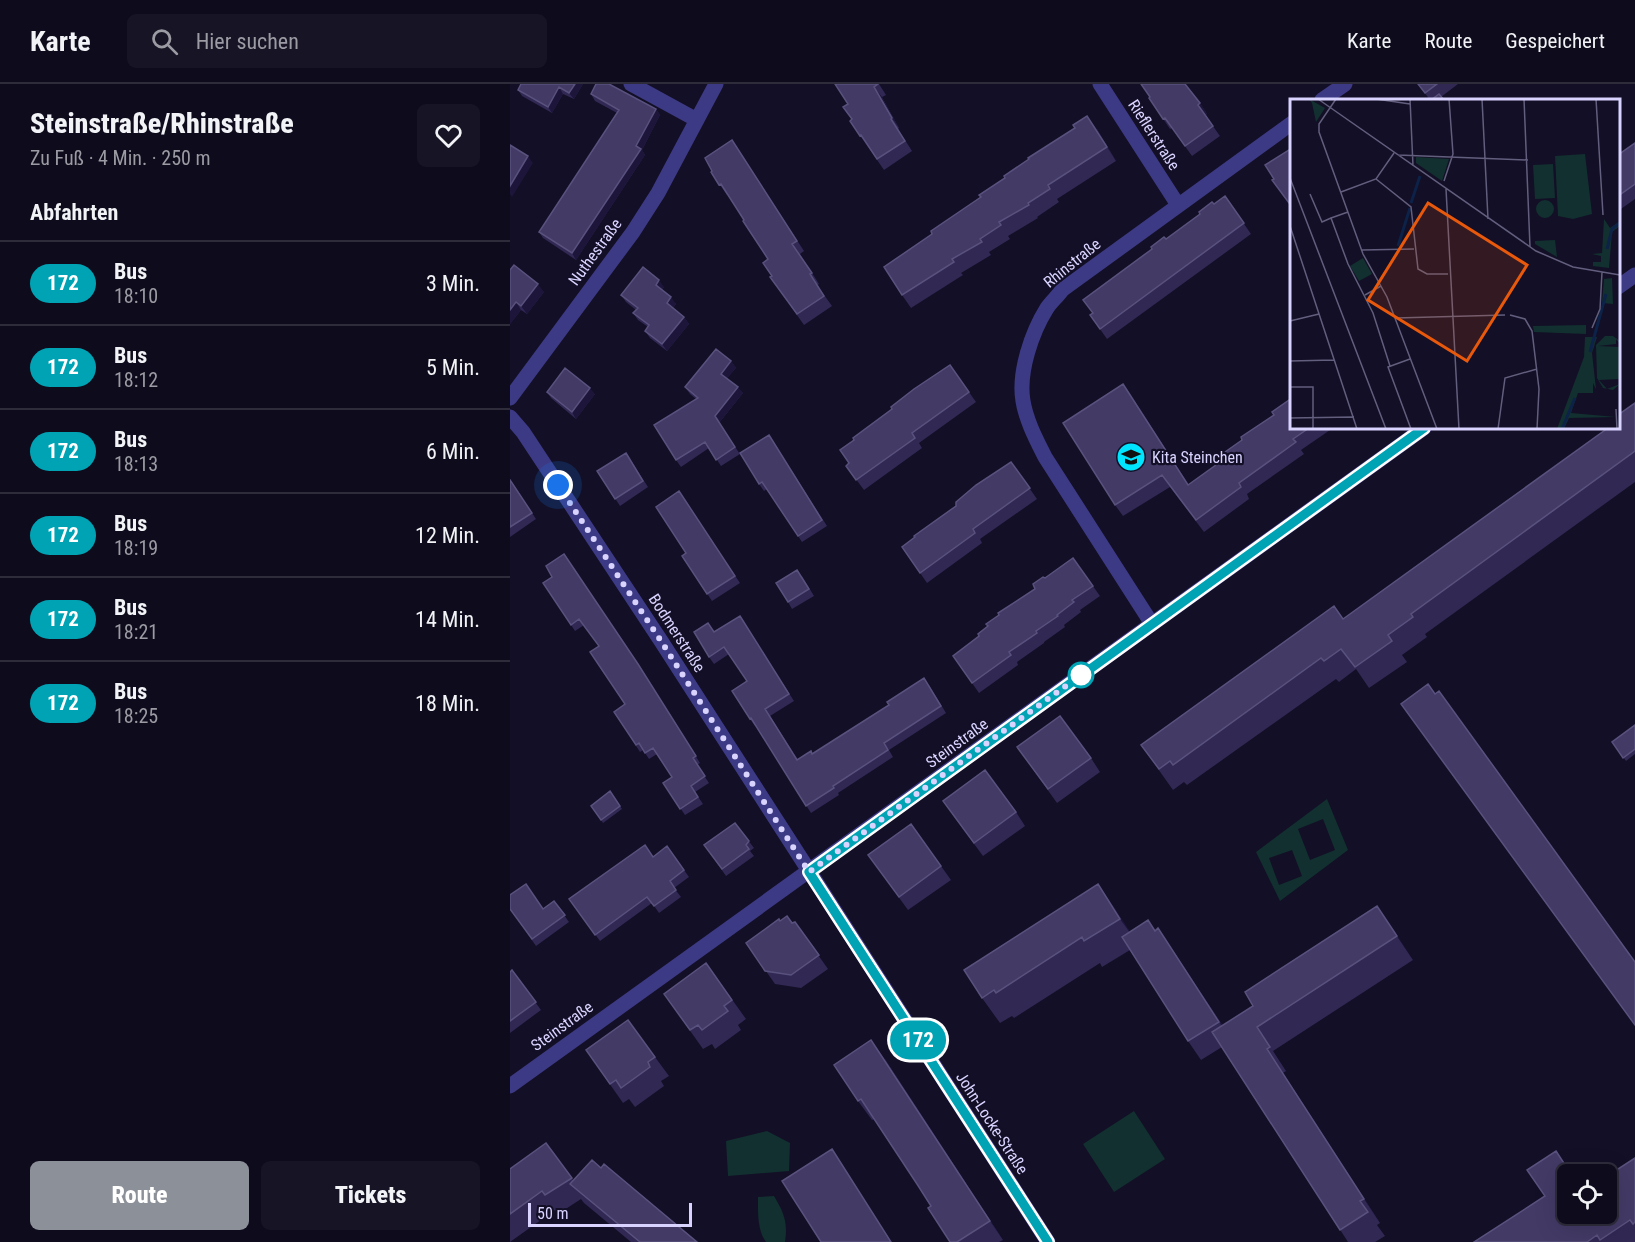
<!DOCTYPE html>
<html lang="de">
<meta charset="utf-8">
<style>
body{margin:0;font-family:"Roboto Condensed",sans-serif;background:#171425;color:#f1f3f6;height:100vh;display:flex;flex-direction:column;font-size:22px;white-space:nowrap}
*{box-sizing:border-box;margin:0}
p{font-size:20px;color:#9b9ba3}
.icon{flex:none;width:33px;height:33px;fill:none;stroke:currentColor;stroke-width:2;stroke-linecap:round;stroke-linejoin:round}
.map{position:relative;flex:1;overflow:hidden}
.details{display:flex;flex-direction:column;background:#0e0b1c;width:510px}
.details>*{flex:none}
.badge{padding:0 12px;border-radius:20px;font-size:21px;line-height:39px}
.fabs{position:absolute;left:1047px;top:1080px;display:grid;gap:12px}
.fabs a{display:grid;place-items:center;width:60px;height:60px;border-radius:9px;background:#0e0b1c;box-shadow:0 6px 24px #0002,0 0 0 2px #2e2b3b;font-size:30px}
.scale{position:absolute;left:18px;bottom:15px;width:164px;box-sizing:border-box;padding-left:6px;border:3px solid #d9d4ff;border-top:0;font-size:16px;line-height:21px;white-space:nowrap;color:#d9d4ff;-webkit-text-stroke:4px #130f26;paint-order:stroke}
.you{position:absolute;width:30px;height:30px;margin:-15px;border:4px solid #fff;border-radius:50%;background:#1a73e8;box-shadow:0 0 0 9px #1a73e833}
.map>.badge{position:absolute;translate:-50% -50%;box-shadow:0 0 0 3px #fff}
h2{padding:0 30px;font-size:22px;line-height:54px}
.round{display:grid;place-items:center;flex:none;width:63px;height:63px;border-radius:9px;background:#171425}
.head{display:flex;align-items:center;justify-content:space-between;height:102px;padding:0 30px}
h1{font-size:28px;font-weight:800;line-height:45px}
.cta{display:flex;gap:12px;margin-top:auto;padding:12px 30px}
.cta a{flex:1;height:69px;border-radius:9px;background:#8c9099;color:#fff;font-size:24px;font-weight:800;line-height:69px;text-align:center}
.cta a+a{background:#171425;color:#f1f3f6}
ul{padding:0;list-style:none}
li{display:flex;align-items:center;gap:18px;height:84px;padding:0 30px;border-top:2px solid #2e2b3b}
li div{flex:1}
li b{display:block;font-size:22px}
li em{font-style:normal}
li .badge{min-width:66px;font-weight:700;text-align:center}
header{display:flex;align-items:center;gap:36px;box-sizing:border-box;height:84px;padding:0 30px;background:#0e0b1c;border-bottom:2px solid #2e2b3b}
header strong{font-size:28px}
nav{display:flex;gap:33px;margin-inline-start:auto;font-size:21px}
.search{width:420px;height:54px;background:#171425;display:flex;align-items:center;gap:15px;box-sizing:border-box;padding:0 21px;border-radius:9px;color:#9b9ba3;font-size:22px}
main{display:flex;flex:1;min-height:0}
.map>svg:first-child{display:block}
.green{fill:#12302f;fill-rule:evenodd}
.lines{fill:none;stroke-linecap:round;stroke-linejoin:round}
.minor{stroke:#3d3a85;stroke-width:15}
.wall{fill:#312854}
.shaded-wall{fill:#1d163a}
.building{fill:#433a66;stroke:#5a527e;stroke-width:1.5}
.line-casing{stroke:#fff;stroke-width:14}
.line{stroke:#00a3b4;stroke-width:9}
.walk{stroke:#d9d4ff;stroke-width:6;stroke-dasharray:0 10.8}
.stop-dot{fill:#fff;stroke:#00a3b4;stroke-width:3}
.labels{text-anchor:middle;dominant-baseline:central;stroke-width:4.5;stroke-linejoin:round;paint-order:stroke}
.street-label{font-size:16px;fill:#d9d4ff;stroke:#130f26}
.poi-label{font-size:16px;fill:#d9d4ff;stroke:#130f26;text-anchor:start}
.inset-river{fill:none;stroke:#0c2248;stroke-width:3}
.inset-road{fill:none;stroke:#625e7d;stroke-width:1.5}
.view{fill:#e8590c;fill-opacity:0.15;stroke:#e8590c;stroke-width:3}
.inset-edge{fill:none;stroke:#d9d4ff;stroke-width:3}
</style>
<header>
<strong>Karte</strong>
<div class="search"><svg class="icon" aria-label="search" viewBox="0 0 24 24"><circle cx="10" cy="10" r="6"/><path d="M15 15l6 6"/></svg>Hier suchen</div>
<nav><a>Karte</a><a>Route</a><a>Gespeichert</a></nav>
</header>
<main>
<section class="details">
<div class="head"><div><h1>Steinstraße/Rhinstraße</h1><p>Zu Fuß · 4 Min. · 250 m</p></div><a class="round"><svg class="icon" aria-label="heart" viewBox="0 0 24 24"><path d="M12 20l-8-8c-3-5 5-10 8-4 3-6 11-1 8 4z"/></svg></a></div>
<h2>Abfahrten</h2>
<ul>
<li><span class="badge" style="background:#00a3b4;color:#fff">172</span><div><b>Bus</b><p>18:10</p></div><em>3 Min.</em></li>
<li><span class="badge" style="background:#00a3b4;color:#fff">172</span><div><b>Bus</b><p>18:12</p></div><em>5 Min.</em></li>
<li><span class="badge" style="background:#00a3b4;color:#fff">172</span><div><b>Bus</b><p>18:13</p></div><em>6 Min.</em></li>
<li><span class="badge" style="background:#00a3b4;color:#fff">172</span><div><b>Bus</b><p>18:19</p></div><em>12 Min.</em></li>
<li><span class="badge" style="background:#00a3b4;color:#fff">172</span><div><b>Bus</b><p>18:21</p></div><em>14 Min.</em></li>
<li><span class="badge" style="background:#00a3b4;color:#fff">172</span><div><b>Bus</b><p>18:25</p></div><em>18 Min.</em></li>
</ul>
<div class="cta"><a>Route</a><a>Tickets</a></div>
</section>
<div class="map">
<svg width="1125" height="1158" viewBox="0 0 1125 1158">
<rect width="100%" height="100%" fill="#130f26"/>
<path class="green" d="M817 715 838 766 770 817 746 768ZM813 735 825 766 800 776 788 745ZM782 766 792 792 769 801 759 774Z
M624 1027 655 1075 604 1108 573 1060Z
M257 1047 280 1059 279 1087 218 1092 216 1057Z
M264 1112C274 1129 278 1138 275 1158H256C247 1146 248 1127 248 1113Z"/>
<g class="lines">
<path class="minor" d="M121 0 187 36
M590 0 668 121
M812 16 835 0
M1108 203 1125 191
M0 314 123 148 148 109 206 0
M0 333 13 348 151 557 538 1158
M642 540 535 373C526 355 516 336 513 317 508 288 522 248 537 224 541 218 548 212 552 206L782 39
M0 1002 914 344"/>
</g>
<path class="wall" d="M11 0H73L64 15 53 10 42 29 12 12 8 6Z
M325 0H369L376 11 372 13 389 44 388 45 402 67 374 86 340 37 342 35 338 20Z
M908 0H948L931 13 934 16H920Z
M81 10 146 25 150 31 132 66 135 71 66 176 33 154 29 148 107 29 85 17Z
M639 14 690 19 697 30 695 31 710 52 682 72 662 44 660 45Z
M587 45 606 77 547 115 549 118 527 133 528 134 498 152 500 155 479 168 481 171 451 189 453 191 401 224 392 211 422 150 495 94Z
M222 56 294 167 290 170 309 200 307 201 322 222 294 241 260 193 262 192 258 175 218 111H217L201 88 202 87Z
M1125 59V115L1108 127V71Z
M715 112 741 150 597 255 580 231 656 155Z
M0 186 34 208 17 230 11 226 0 240Z
M154 203 152 206 166 220 163 224 174 233 179 240 157 267 140 254 135 247 138 243 128 236 123 229 126 226 116 218 111 211Z
M221 277 226 284 217 294 233 309 209 339 230 370 211 382 199 364 171 383 166 376 186 315 180 310 175 303Z
M440 281 466 318 409 359 412 364 354 406 336 382 339 379 344 356 382 325Z
M613 300 679 401 710 378 764 331 782 344H823L791 366 794 370 737 410 739 415 694 448 660 403 613 432 605 421Z
M37 308 85 310 66 335 41 314Z
M1125 319V398L915 550 917 553 892 571 897 578 859 604 846 585 829 598 826 595 677 701 674 698 663 706 631 661 833 535 1098 344Z
M259 351 317 442 292 458 257 405 254 407 249 400Z
M116 369 138 403 110 422 87 387Z
M501 378 527 415 470 455 472 459 417 499 392 463 446 422Z
M0 395 26 435 0 453Z
M169 407 230 499 202 517 172 472 176 469Z
M563 474 590 512 570 526 571 528 554 541 555 543 534 558V559L507 578 508 581 469 609 443 572 469 552 525 505 535 494Z
M292 492 304 512 282 525 278 518Z
M42 493 132 586 190 679 187 681 199 699 185 708 193 720 175 731 153 699 162 693 147 670 139 675 133 666 130 668 104 628 115 620 89 562 74 541 65 547 61 541Z
M234 539 284 617 260 632 288 676 302 670 419 601 436 629 379 666 383 673 328 709 329 711 301 729 245 641V642L240 635 237 597 219 570 204 580 199 573 205 548Z
M1125 641V670L1116 677 1102 658Z
M507 663 581 674 590 688 547 719Z
M100 707 112 725 93 739 81 722Z
M506 728 515 742 473 772 442 730Z
M225 739 244 764 240 767 244 772 216 792 194 761Z
M401 740 441 796 398 826 358 771Z
M157 762 179 793 164 804 171 813 149 829 142 819 90 857 59 815 143 773Z
M588 800 620 848 645 847 648 844 713 942 743 922 867 822 903 876 763 967 776 987 773 989 870 1139 867 1141 875 1152 865 1158H838L712 963 691 976 678 957 620 866 592 883 590 879 504 934 502 932 490 939 472 914Z
M44 817 59 838 26 862 0 825H33Z
M270 837 282 839 285 838 318 885 291 904 265 900 236 859Z
M196 879 236 935 228 941 231 946 205 965 202 960 193 965 154 910Z
M2 886 31 926 0 949V888Z
M76 966 145 973 159 992 151 997 154 1002 125 1023 119 1015 113 1019Z
M375 975 493 1156 489 1158H440L421 1122 364 1035 362 1036 348 1017Z
M36 1059 63 1096 187 1158H121L74 1119 71 1115 48 1130 45 1126 0 1158V1085Z
M1125 1074V1158H964L1035 1112 1058 1130 1099 1091Z"/>
<path class="shaded-wall" d="M65 0H73L64 15 59 9Z
M49 3 53 10 42 29 38 23Z
M364 3 372 13 389 44 382 34Z
M690 19 697 30 695 31 688 21Z
M146 25 150 31 132 66 135 71 66 176 62 169 126 62Z
M577 32 587 45 606 77 597 63Z
M18 72 23 79 2 113 0 110V102Z
M149 196 154 203 150 208 146 201Z
M28 200 34 208 17 230 11 222Z
M161 213 166 220 161 226 157 219Z
M6 218 11 226 0 240V226Z
M174 233 179 240 157 267 152 260Z
M221 277 226 284 216 296 211 290Z
M613 300 621 311 686 412 678 401Z
M228 303 233 309 209 339 230 370 205 332Z
M80 304 85 310 66 335 62 328Z
M588 800 606 826 628 860 610 835Z
M867 822 884 846 903 876Z
M648 844 661 863 722 956 709 938Z
M361 956 375 975 493 1156 480 1137Z
M757 965 773 989 870 1139 854 1115Z"/>
<path class="building" d="M11 0H65L59 9 49 3 38 23 8 6Z
M86 0H99L146 25 126 62 131 65 62 169 29 148 109 26 81 10Z
M325 0H368L364 3 382 34 381 35 395 57 367 75 351 51 350 52 340 37 342 35 333 23 338 20Z
M631 0H675L690 19 688 21 703 42 675 62 655 34 653 35 639 14 640 13Z
M908 0H927L915 9Z
M929 10 934 16H921Z
M577 32 597 63 538 101 540 105 518 119 519 121 489 138 491 141 470 155 472 158 442 175 444 178 392 211 374 183 422 150 421 147 471 113 469 111 495 94 494 92 519 75 518 74 565 44 563 41Z
M222 56 287 157 282 160 302 189 300 190 314 212 287 230 260 193 262 192 253 179 258 175 233 137 234 136 211 100 209 101 201 88 202 87 195 74Z
M1125 59V100L1108 112V71Z
M0 61 18 72 0 102Z
M782 64V123L762 96 764 95 755 81Z
M715 112 734 139 590 245 580 231 583 229 573 216 642 165 641 163 654 153 656 155 690 130 689 128 702 118 704 120Z
M4 181 28 200 11 222 6 218 0 226V186Z
M133 183 149 196 146 201 161 213 157 219 174 233 152 260 135 247 139 241 123 229 128 224 111 211Z
M206 265 221 277 211 290 228 303 205 332 225 363 206 376 195 358 166 376 144 341 188 314 175 303Z
M440 281 459 308 402 349 405 354 346 396 336 382 339 379 330 366 344 356 343 354 382 325 381 323 404 305Z
M55 284 80 304 62 328 37 308Z
M613 300 678 401 710 378 708 373 732 356 731 353 764 331 762 328 782 314V344H799L783 355 786 358 729 399 731 403 686 436 652 391 605 421 553 339Z
M1125 319V367L901 530 903 533 878 551 882 557 845 583 831 565 814 577 811 574 663 681 660 677 649 685 631 661 824 522 833 535 1098 344H1108V331Z
M259 351 312 436 288 452 252 398 249 400 230 369Z
M116 369 133 397 105 415 87 387Z
M501 378 520 404 463 445 465 449 410 489 392 463 405 453 404 452 446 422V418L466 401Z
M0 396 22 429 0 443Z
M169 407 225 492 197 510 172 472 176 469 146 423Z
M54 470 128 580 186 672 183 674 195 692 181 702 188 713 170 725 153 699 162 693 143 664 135 669 129 659 126 661 104 628 115 620 80 568 89 562 69 535 61 541 33 499 42 493 36 482Z
M563 474 583 502 562 516 564 518 547 531 548 532 526 547 527 549 499 568 501 571 462 599 443 572 469 552 468 550 478 542 476 540 489 531 488 529 525 505 523 500 533 493 535 494Z
M287 486 299 505 278 518 266 499Z
M230 532 279 610 255 625 287 676 301 667 302 670 379 621 377 618 414 594 431 622 374 659 378 666 323 702 324 704 296 722 241 634 240 635 222 607 237 597 214 563 199 573 184 548 198 539 204 548Z
M918 600 925 610 929 607 1125 878V941L891 620Z
M550 632 581 674 538 705 507 663Z
M1125 641V665L1113 674 1102 658Z
M475 686 506 728 464 759 433 717Z
M100 707 110 722 91 736 81 722Z
M225 739 239 757 236 761 239 765 212 785 194 761Z
M401 740 431 782 389 813 358 771Z
M135 761 143 773 157 762 174 786 160 797 166 806 144 822 137 813 85 851 59 815Z
M16 800 33 825 44 817 55 831 22 855 0 825V811Z
M588 800 610 835 574 857 572 853 486 909 484 906 472 914 454 886Z
M867 822 887 852 747 943 760 963 757 965 854 1115 850 1117 858 1128 830 1146 702 948 743 922 735 908Z
M277 832 282 839 285 838 309 871 281 891 255 887 236 859 269 835 270 837Z
M638 836 645 847 648 844 709 938 678 957 612 853Z
M196 879 222 916 214 922 218 927 192 946 188 941 180 946 154 910Z
M2 886 26 918 0 937V888Z
M118 936 145 973 138 978 140 983 111 1004 106 996 100 1000 76 966Z
M361 956 480 1137 447 1158H440L418 1124 421 1122 407 1100 351 1015 348 1017 324 981Z
M36 1059 62 1094 35 1111 32 1107 0 1130V1085Z
M322 1065 381 1158H311L272 1097Z
M1046 1067 1061 1090H1058V1130H1096V1090H1089L1096 1086 1099 1091 1125 1074V1138L1123 1140 1120 1136 1090 1156 1087 1151 1077 1158H964L1035 1112 1017 1086Z
M82 1076 91 1084 94 1080 187 1158H130L60 1100Z"/>
<g class="lines">
<g class="line-casing">
<path id="line" d="M538 1158 299 788 914 344"/>
</g>
<use href="#line" class="line"/>
<path class="walk" d="M48 401 151 557 299 788 575 588 571 591"/>
</g>
<defs>
<g id="school-disc" transform="scale(1.5)"><circle r="9.5" fill="#00e5ff" stroke="#130f26"/><path d="M0-5L7-2L0 1L-7-2ZM-4 1L0 2.5L4 1V4Q0 6-4 4Z" fill="#111"/></g>
</defs>
<g fill-rule="evenodd">
<use href="#school-disc" x="621" y="373"/>
</g>
<circle class="stop-dot" cx="571" cy="591" r="12"/>
<g class="labels">
<g class="street-label">
<text transform="translate(644 51) rotate(57)">Rieflerstraße</text>
<text transform="translate(85 168) rotate(-54)">Nuthestraße</text>
<text transform="translate(562 179) rotate(-39)">Rhinstraße</text>
<text transform="translate(167 549) rotate(57)">Bodmerstraße</text>
<text transform="translate(447 659) rotate(-36)">Steinstraße</text>
<text transform="translate(52 942) rotate(-36)">Steinstraße</text>
<text transform="translate(482 1039) rotate(57)">John-Locke-Straße</text>
</g>
<g class="poi-label">
<text x="642" y="373">Kita Steinchen</text>
</g>
</g>
<g transform="translate(780 15)">
<rect width="330" height="330" fill="#130f26"/>
<path d="M19 0 35 9 26 23 22 4ZM295 55 302 115 283 120 268 117 265 57ZM126 58 159 60 152 82 126 64ZM263 65 265 99 245 100 243 66ZM246 110a9 9 0 1 1 18 0a9 9 0 1 1-18 0ZM314 120 320 129 330 122V127L322 133 319 169 303 167V163H311V157L302 155 312 154ZM265 141 267 158 245 145V142ZM73 159 82 175 69 182 60 167ZM322 179 323 205 312 204 314 180ZM296 226V235L244 233 243 227ZM315 237H323L330 242V245L326 240V245L308 247 330 248V280L309 281 317 290 330 285 323 291 313 289 307 279 306 246ZM295 238H307L302 254 306 290 303 284V294H288L281 314 326 318 279 319 274 330H267L294 258Z" fill="#12302f"/>
<path class="inset-river" d="M121 104 130 77M108 147 120 109M317 150 322 130 330 124M300 253 316 195M272 330 285 299"/>
<path class="inset-road" d="M28 0 246 152 283 168 330 176M46 0 29 25V33L73 155 97 198 147 330M86 0 120 5M120 0 123 67M192 0 198 120M234 0 240 148M306 0 313 116M108 56 238 61M0 79 96 330M86 80 121 108 128 170 137 175H158M154 82 163 55 159 0M156 90 169 330M51 93 86 80 104 54M20 95 32 123 41 119M58 113 41 119 58 165 83 214 100 267M0 127 67 330M72 151 124 150M75 196 91 187M220 216 235 220 242 232 249 290 247 330M106 219 215 216M0 222 29 215M302 229 310 210 312 173M120 260 98 268 121 330M0 262 44 261M0 288H23V330M326 310 327 330M0 319 64 318M208 330 215 279 247 270"/>
<path class="view" d="M138 104 237 166 177 262 78 201Z"/>
<rect width="330" height="330" class="inset-edge"/>
</g>
</svg>
<div class="fabs">
<a><svg class="icon" aria-label="locate" viewBox="0 0 24 24"><circle cx="12" cy="12" r="6"/><path d="M12 2v4M12 18v4M2 12h4M18 12h4"/></svg></a>
</div>
<div class="scale">50 m</div>
<div class="you" style="left:48px;top:401px"></div>
<b class="badge" style="left:408px;top:956px;background:#00a3b4;color:#fff">172</b>
</div>
</main>
